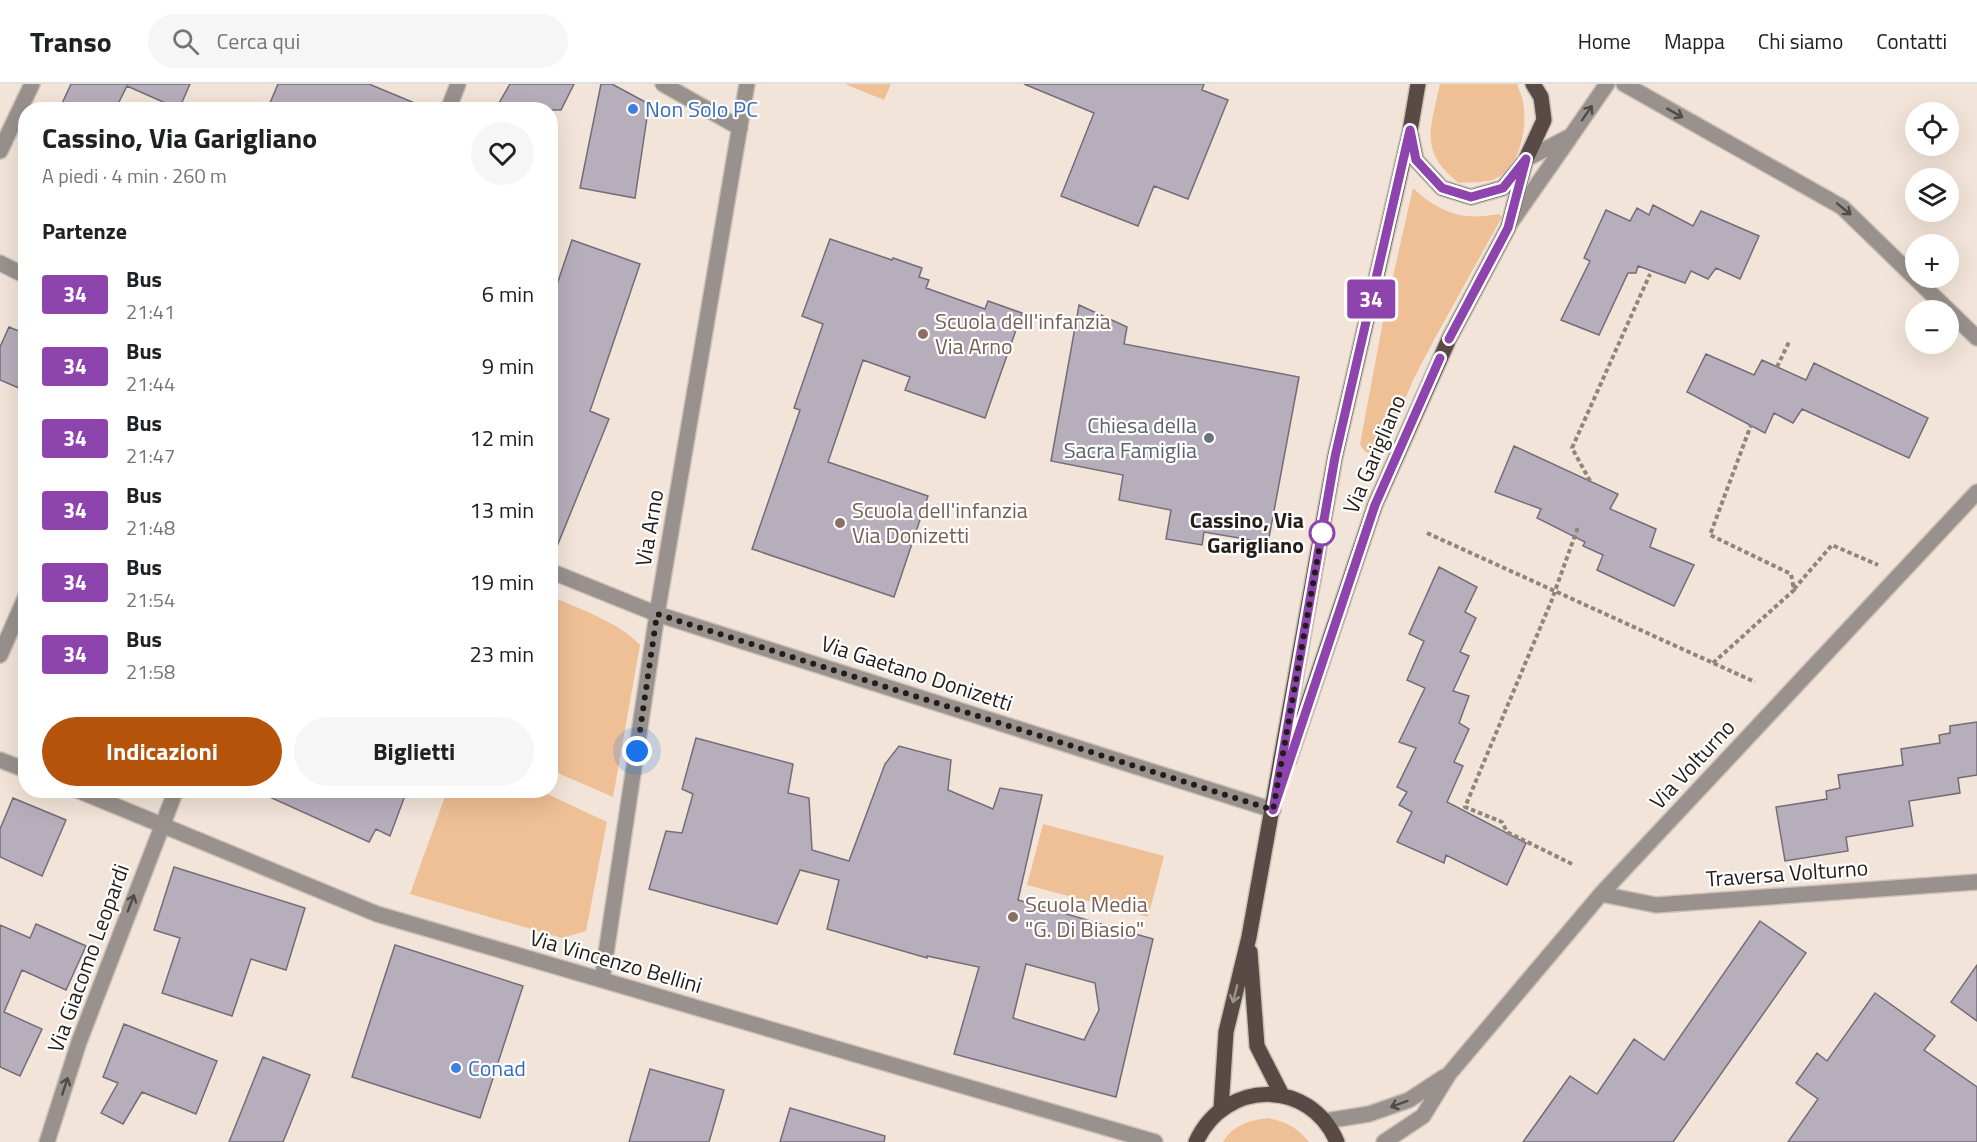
<!DOCTYPE html>
<html lang="it">
<meta charset="utf-8">
<style>
body{margin:0;font-family:"Titillium Web",sans-serif;background:#f6f6f6;color:#202124;height:100vh;display:flex;flex-direction:column;font-size:22px;white-space:nowrap}
*{box-sizing:border-box;margin:0}
p{font-size:20px;color:#757577}
.icon{flex:none;width:33px;height:33px;fill:none;stroke:currentColor;stroke-width:2;stroke-linecap:round;stroke-linejoin:round}
.map{position:relative;flex:1;overflow:hidden}
.sheet{position:absolute;left:18px;top:18px;width:540px;height:696px;display:flex;flex-direction:column;background:#fff;border-radius:24px;box-shadow:0 6px 24px #0002}
.sheet>*{flex:none}
.badge{padding:0 12px;border-radius:4px;font-size:21px;line-height:39px}
.fabs{position:absolute;left:1905px;top:18px;display:grid;gap:12px}
.fabs a{display:grid;place-items:center;width:54px;height:54px;border-radius:50%;background:#fff;box-shadow:0 6px 24px #0002;font-size:30px}
.you{position:absolute;width:30px;height:30px;margin:-15px;border:4px solid #fff;border-radius:50%;background:#1a73e8;box-shadow:0 0 0 9px #1a73e833}
.map>.badge{position:absolute;translate:-50% -50%;box-shadow:0 0 0 3px #fff}
h2{padding:0 24px;font-size:22px;line-height:54px}
.round{display:grid;place-items:center;flex:none;width:63px;height:63px;border-radius:32px;background:#f6f6f6}
.headline{display:flex;align-items:center;justify-content:space-between;height:102px;padding:0 24px}
h1{font-size:28px;font-weight:700;line-height:45px}
.action{display:flex;gap:12px;margin-top:auto;padding:12px 24px}
.action a{flex:1;height:69px;border-radius:36px;background:#b45309;color:#fff;font-size:24px;font-weight:700;line-height:69px;text-align:center}
.action a+a{background:#f6f6f6;color:#202124}
ul{padding:0;list-style:none}
li{display:flex;align-items:center;gap:18px;height:72px;padding:0 24px}
li div{flex:1}
li b{display:block;font-size:22px}
li em{font-style:normal}
li .badge{min-width:66px;font-weight:700;text-align:center}
header{display:flex;align-items:center;gap:36px;box-sizing:border-box;height:84px;padding:0 30px;background:#fff;border-bottom:2px solid #e0e0e0}
header strong{font-size:28px}
nav{display:flex;gap:33px;margin-inline-start:auto;font-size:21px}
.search{width:420px;height:54px;background:#f6f6f6;display:flex;align-items:center;gap:15px;box-sizing:border-box;padding:0 21px;border-radius:33px;color:#757577;font-size:22px}
.map>svg:first-child{display:block}
.green{fill:#efbf96}
.building{fill:#b7aebc;stroke:#746c79;stroke-width:1.5;fill-rule:evenodd}
.lines{fill:none;stroke-linecap:round;stroke-linejoin:round}
.minor-casing{stroke:#cdc0b6;stroke-width:18}
.primary-casing{stroke:#cdc0b6;stroke-width:18}
.path{stroke:#8f857d;stroke-width:4;stroke-dasharray:4.5 3;stroke-linecap:butt}
.minor{stroke:#98918e;stroke-width:15}
.primary{stroke:#584b46;stroke-width:15}
.oneway{stroke:#514b48}
.oneway2{stroke:#9b9390}
.line-casing{stroke:#fff;stroke-width:14}
.line{stroke:#8e44ad;stroke-width:9}
.walk{stroke:#221d19;stroke-width:6;stroke-dasharray:0 10.8}
.shop-dot{fill:#3f7fe0;stroke:#fff;stroke-width:2}
.education-dot{fill:#8d6e63;stroke:#fff;stroke-width:2}
.worship-dot{fill:#6b7280;stroke:#fff;stroke-width:2}
.stop-dot{fill:#fff;stroke:#8e44ad;stroke-width:3}
.labels{text-anchor:middle;dominant-baseline:central;stroke-width:4.5;stroke-linejoin:round;paint-order:stroke}
.shop-label{font-size:22px;fill:#366cbe;stroke:#fff;text-anchor:start}
.education-label{font-size:22px;fill:#785e54;stroke:#fff;text-anchor:start}
.worship-label{font-size:22px;fill:#5b616d;stroke:#fff;text-anchor:end}
.street-label{font-size:22px;fill:#221d19;stroke:#fff}
.stop-label{font-size:22px;font-weight:bold;fill:#221d19;stroke:#fff;text-anchor:end}
</style>
<header>
<strong>Transo</strong>
<div class="search"><svg class="icon" aria-label="search" viewBox="0 0 24 24"><circle cx="10" cy="10" r="6"/><path d="M15 15l6 6"/></svg>Cerca qui</div>
<nav><a>Home</a><a>Mappa</a><a>Chi siamo</a><a>Contatti</a></nav>
</header>
<div class="map">
<svg width="1977" height="1058" viewBox="0 0 1977 1058">
<rect width="100%" height="100%" fill="#f2e4d8"/>
<path class="green" d="M845 0H891L884 16Z
M1440 0H1517C1519 6 1522 12 1523 18 1528 43 1520 87 1492 96 1481 99 1470 98 1459 99 1418 68 1431 43 1440 0Z
M1413 104C1439 129 1464 137 1499 130L1502 133 1435 254 1414 294 1385 362 1377 370C1368 370 1364 369 1360 360L1384 232Z
M551 512C581 526 617 537 640 561L613 713 551 686Z
M447 707H541L607 738 586 847 562 854 410 810Z
M1043 740 1164 772 1148 833 1027 801Z
M1268 1034C1286 1038 1297 1043 1309 1058H1223C1233 1041 1250 1036 1268 1034Z"/>
<path class="building" d="M71 0H190L179 25 127 2 115 26H59Z
M278 0H369L429 25 267 26Z
M510 0H574L561 26H495Z
M601 0H612L649 20 635 114 580 104Z
M1024 0H1204L1202 6 1228 16 1188 115 1154 102 1138 142 1061 112 1094 29Z
M1653 121 1693 142 1701 127 1759 152 1740 195 1716 184 1708 195 1691 187 1685 199 1638 182 1636 189H1628L1599 251 1561 236 1590 177 1584 174 1606 126 1630 137 1637 124 1649 131Z
M830 155 892 176 893 174 922 184 919 193 929 196 926 204 985 225 988 217 1022 229 985 334 905 306 910 293 863 276 828 378 928 412 894 513 752 465 800 326 794 324 823 240 802 232Z
M572 156 640 180 590 327 609 335 551 477 550 221Z
M1079 221 1127 243 1124 260 1299 293 1268 459 1204 448 1202 461 1166 455 1171 426 1119 416 1123 391 1051 377Z
M9 243 26 250V307L0 296V263Z
M1706 270 1754 291 1762 276 1806 296 1814 279 1928 334 1909 374 1802 325 1793 339 1774 329 1765 349 1687 308Z
M1514 362 1618 410 1610 425 1656 445 1650 463 1694 481 1674 522 1597 486 1603 471 1583 462 1585 458 1537 434 1541 425 1495 408Z
M1439 483 1477 503 1465 528 1476 534 1460 568 1469 572 1453 607 1469 612 1459 639 1469 645 1454 678 1463 682 1447 718 1526 759 1507 801 1446 771 1444 779 1397 758 1412 728 1399 721 1407 708 1397 703 1416 664 1399 658 1425 604 1407 596 1424 557 1409 550Z
M1977 638V691L1958 694 1960 709 1909 717 1913 742 1846 753 1848 767 1785 777 1776 723 1827 715 1826 707 1840 704 1838 691 1903 681 1901 665 1940 659 1939 651 1950 649V642Z
M696 654 793 680 788 709 809 714 812 766 849 777 885 680 899 662 951 676 948 706 993 725 1000 704 1042 711 1018 816 1153 855 1116 1013 954 970 979 883 927 872V874L827 845 839 796 800 786 777 840 649 805 666 747 682 749 693 710 682 705ZM1026 880 1095 899 1099 926 1084 956 1013 934Z
M254 706H407L390 752 376 745 369 758Z
M13 714 66 736 42 792 0 773V745Z
M174 783 305 824 286 886 251 875 232 932 162 909 180 854 154 846Z
M1760 837 1806 869 1673 1058H1523L1570 992 1597 1010 1634 955 1664 976Z
M36 840 86 862 66 906 22 886 4 928 42 945 20 992 0 983V841L30 854Z
M395 861 523 902 480 1034 352 993Z
M1977 881V937L1951 918Z
M1875 909 1935 952 1924 966 1977 1003V1058H1788L1818 1015 1796 999 1817 969 1827 977Z
M124 940 217 977 196 1030 142 1008 123 1040 101 1029 118 999 103 993Z
M263 973 310 991 283 1058H229Z
M650 985 724 1006 709 1058H629Z
M790 1024 885 1052 884 1058H780Z"/>
<g class="lines">
<g class="minor-casing">
<path id="minor" d="M663 0 740 44
M1624 0 1842 123 1977 254
M448 26 458 0
M0 67 32 0
M1526 75 1571 52 1607 0
M1509 141 1569 55
M0 179 26 192
M550 487 657 530 1273 726
M0 571 26 512
M0 676 26 686
M77 706 377 830 1155 1058
M1601 810 1656 821 1977 798
M602 896 657 530 747 0
M1325 1037 1369 1030 1409 1016 1444 993
M47 1058 79 958 176 706
M1384 1058 1423 1032 1449 990 1601 810 1977 408"/>
</g>
<g class="primary-casing">
<path id="primary" d="M1411 51 1416 76 1442 104 1471 113 1503 104 1523 79
M1289 676 1375 421 1449 255 1508 144 1526 75 1544 36 1541 13 1533 0
M1250 868 1257 962 1282 1011
M1221 1025 1226 948 1249 853 1335 373 1410 47 1418 0
M1196 1058C1225 995 1310 994 1337 1058"/>
</g>
<path class="path" d="M1777 283 1790 256
M1590 397 1572 364 1650 190
M1427 449 1755 598
M1794 505 1832 461 1878 481
M1713 579 1794 506 1791 490 1710 451 1751 341
M1572 780 1507 748 1502 738 1465 723 1551 518 1578 443"/>
<use href="#minor" class="minor"/>
<use href="#primary" class="primary"/>
</g>
<defs><path id="oneway-shaft" d="M-6 0H5M1.5-3L5.5 0L1.5 3" fill="none" stroke-width="1.6" stroke-linecap="round" stroke-linejoin="round" transform="scale(1.5)"/></defs>
<g class="oneway">
<use href="#oneway-shaft" transform="translate(1587 29) rotate(-55)"/>
<use href="#oneway-shaft" transform="translate(1675 29) rotate(29)"/>
<use href="#oneway-shaft" transform="translate(1844 125) rotate(39)"/>
<use href="#oneway-shaft" transform="translate(131 819) rotate(-69)"/>
<use href="#oneway-shaft" transform="translate(65 1002) rotate(-72)"/>
<use href="#oneway-shaft" transform="translate(1399 1020) rotate(160)"/>
</g>
<use class="oneway2" href="#oneway-shaft" transform="translate(1235 910) rotate(104)"/>
<g class="lines">
<g class="line-casing">
<path id="line" d="M1440 274 1375 421 1273 726 1335 373 1410 46 1416 76 1442 104 1471 113 1503 104 1526 75 1508 144 1449 255"/>
</g>
<use href="#line" class="line"/>
<path class="walk" d="M637 667 657 530 1273 726 1323 443 1322 449"/>
</g>
<g class="shop-dot">
<circle cx="633" cy="25" r="6"/>
<circle cx="456" cy="984" r="6"/>
</g>
<g class="education-dot">
<circle cx="923" cy="250" r="6"/>
<circle cx="840" cy="439" r="6"/>
<circle cx="1013" cy="833" r="6"/>
</g>
<circle class="worship-dot" cx="1209" cy="354" r="6"/>
<circle class="stop-dot" cx="1322" cy="449" r="12"/>
<g class="labels">
<g class="shop-label">
<text x="645" y="25">Non Solo PC</text>
<text x="468" y="984">Conad</text>
</g>
<g class="education-label">
<text x="935" y="237">Scuola dell'infanzia<tspan x="935" dy="25">Via Arno</tspan></text>
<text x="852" y="426">Scuola dell'infanzia<tspan x="852" dy="25">Via Donizetti</tspan></text>
<text x="1025" y="820">Scuola Media<tspan x="1025" dy="25">"G. Di Biasio"</tspan></text>
</g>
<g class="worship-label">
<text x="1197" y="341">Chiesa della<tspan x="1197" dy="25">Sacra Famiglia</tspan></text>
</g>
<g class="street-label">
<text transform="translate(1374 370) rotate(-67)">Via Garigliano</text>
<text transform="translate(649 444) rotate(-80)">Via Arno</text>
<text transform="translate(917 589) rotate(18)">Via Gaetano Donizetti</text>
<text transform="translate(1692 680) rotate(-47)">Via Volturno</text>
<text transform="translate(1787 789) rotate(-4)">Traversa Volturno</text>
<text transform="translate(88 874) rotate(-70)">Via Giacomo Leopardi</text>
<text transform="translate(616 877) rotate(16)">Via Vincenzo Bellini</text>
</g>
<g class="stop-label">
<text x="1304" y="436">Cassino, Via<tspan x="1304" dy="25">Garigliano</tspan></text>
</g>
</g>
</svg>
<div class="fabs">
<a><svg class="icon" aria-label="locate" viewBox="0 0 24 24"><circle cx="12" cy="12" r="6"/><path d="M12 2v4M12 18v4M2 12h4M18 12h4"/></svg></a>
<a><svg class="icon" aria-label="layers" viewBox="0 0 24 24"><path d="M12 4l9 5-9 5-9-5zM3 14l9 5 9-5"/></svg></a>
<a>+</a>
<a>−</a>
</div>
<div class="you" style="left:637px;top:667px"></div>
<b class="badge" style="left:1371px;top:215px;background:#8e44ad;color:#fff">34</b>
<section class="sheet">
<div class="headline"><div><h1>Cassino, Via Garigliano</h1><p>A piedi · 4 min · 260 m</p></div><a class="round"><svg class="icon" aria-label="heart" viewBox="0 0 24 24"><path d="M12 20l-8-8c-3-5 5-10 8-4 3-6 11-1 8 4z"/></svg></a></div>
<h2>Partenze</h2>
<ul>
<li><span class="badge" style="background:#8e44ad;color:#fff">34</span><div><b>Bus</b><p>21:41</p></div><em>6 min</em></li>
<li><span class="badge" style="background:#8e44ad;color:#fff">34</span><div><b>Bus</b><p>21:44</p></div><em>9 min</em></li>
<li><span class="badge" style="background:#8e44ad;color:#fff">34</span><div><b>Bus</b><p>21:47</p></div><em>12 min</em></li>
<li><span class="badge" style="background:#8e44ad;color:#fff">34</span><div><b>Bus</b><p>21:48</p></div><em>13 min</em></li>
<li><span class="badge" style="background:#8e44ad;color:#fff">34</span><div><b>Bus</b><p>21:54</p></div><em>19 min</em></li>
<li><span class="badge" style="background:#8e44ad;color:#fff">34</span><div><b>Bus</b><p>21:58</p></div><em>23 min</em></li>
</ul>
<div class="action"><a>Indicazioni</a><a>Biglietti</a></div>
</section>
</div>
